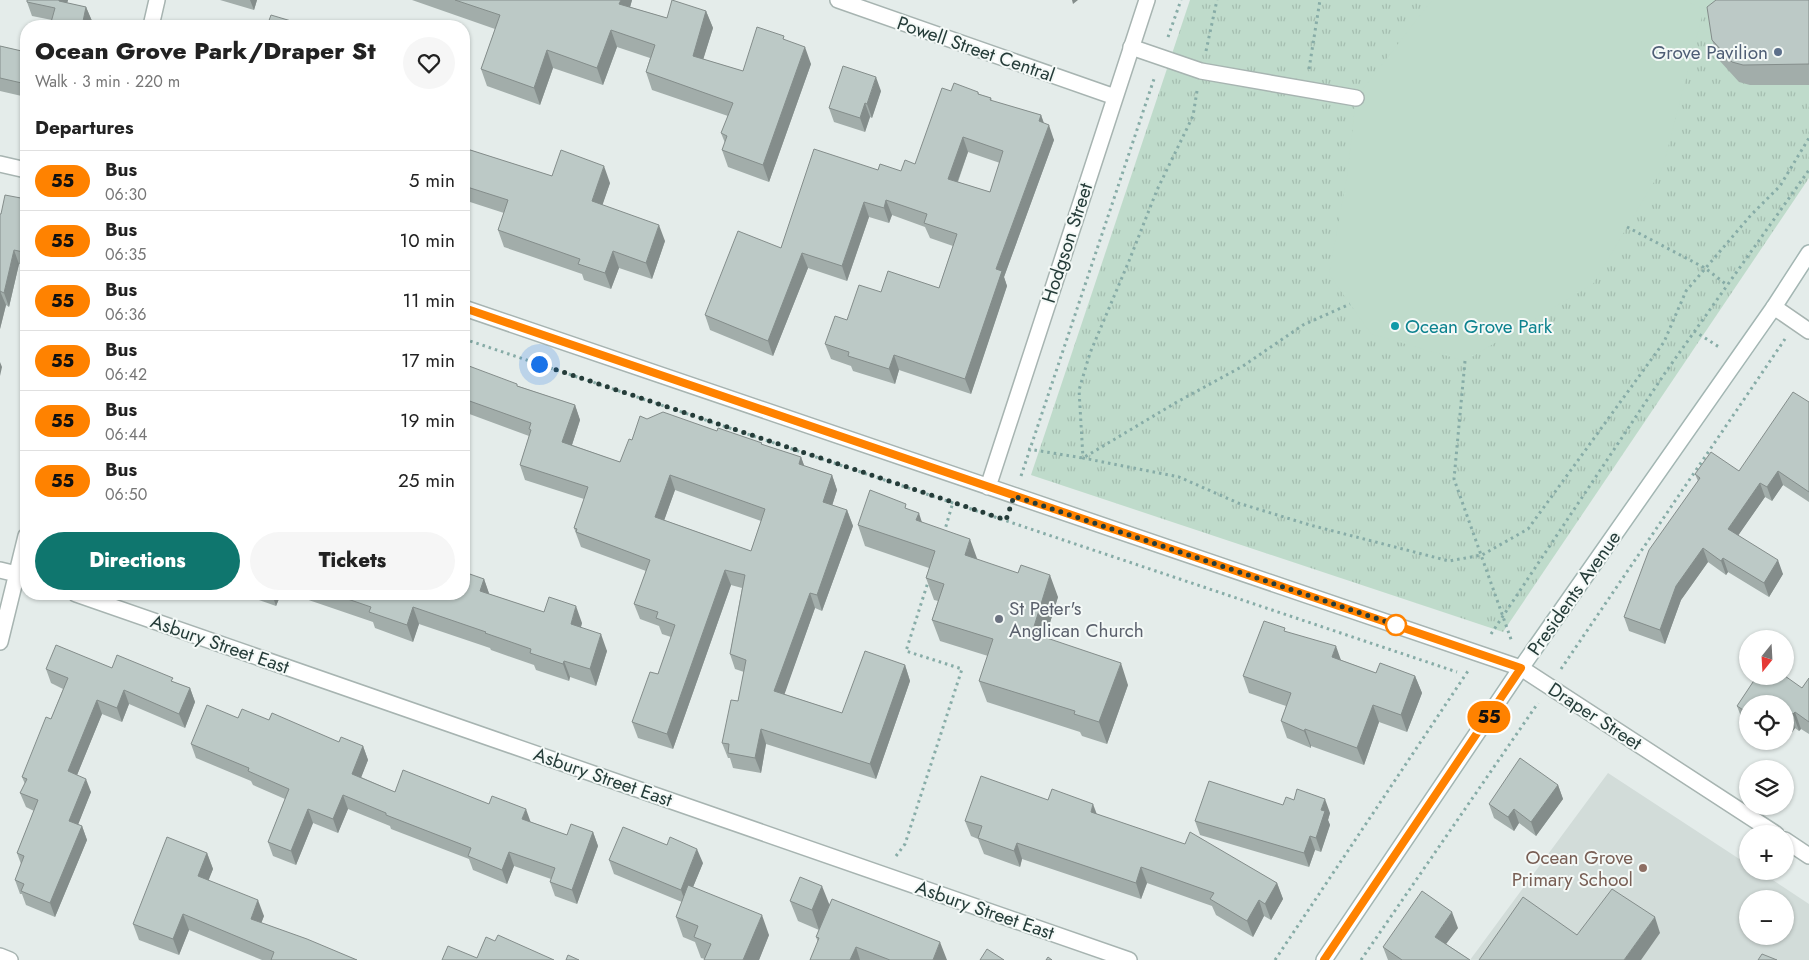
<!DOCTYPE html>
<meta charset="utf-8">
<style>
body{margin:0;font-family:Jost,sans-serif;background:#f6f6f6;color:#222;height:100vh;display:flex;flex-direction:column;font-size:19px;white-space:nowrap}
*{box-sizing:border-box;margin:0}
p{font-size:16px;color:#767676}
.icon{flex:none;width:28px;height:28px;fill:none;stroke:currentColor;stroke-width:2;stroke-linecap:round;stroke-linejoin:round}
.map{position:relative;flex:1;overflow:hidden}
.panel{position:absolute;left:20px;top:20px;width:450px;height:580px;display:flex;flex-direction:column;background:#fff;border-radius:20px;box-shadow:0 1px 4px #0004}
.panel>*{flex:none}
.badge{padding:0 10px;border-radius:16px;font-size:18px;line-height:32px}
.needle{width:32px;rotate:198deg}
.controls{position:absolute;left:1739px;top:630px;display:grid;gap:10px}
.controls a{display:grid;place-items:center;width:55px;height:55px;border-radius:50%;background:#fff;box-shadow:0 1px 4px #0004;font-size:25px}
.you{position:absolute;width:25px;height:25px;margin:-12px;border:4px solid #fff;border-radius:50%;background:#1a73e8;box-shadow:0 0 0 8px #1a73e833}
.map>.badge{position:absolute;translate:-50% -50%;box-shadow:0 0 0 2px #fff}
h2{padding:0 15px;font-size:19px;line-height:45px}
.round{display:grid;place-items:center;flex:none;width:52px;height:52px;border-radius:26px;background:#f6f6f6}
.head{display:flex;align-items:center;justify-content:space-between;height:85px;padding:0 15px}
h1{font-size:24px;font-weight:800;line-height:38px}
.primary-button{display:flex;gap:10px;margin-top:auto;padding:10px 15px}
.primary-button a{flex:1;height:58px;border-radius:30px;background:#0f766e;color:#fff;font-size:20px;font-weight:800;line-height:58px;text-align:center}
.primary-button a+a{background:#f6f6f6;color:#222}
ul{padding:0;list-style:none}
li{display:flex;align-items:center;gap:15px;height:60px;padding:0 15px;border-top:1px solid #e0e0e0}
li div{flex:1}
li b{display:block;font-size:19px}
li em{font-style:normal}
li .badge{min-width:55px;font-weight:700;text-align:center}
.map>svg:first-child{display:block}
.built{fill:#d2dcd9;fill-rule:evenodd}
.grass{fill:url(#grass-tufts)}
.garden{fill:#bfdbcb}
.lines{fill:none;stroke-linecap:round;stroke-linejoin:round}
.lane-casing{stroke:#a7b4b1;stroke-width:18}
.street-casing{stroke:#a7b4b1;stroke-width:18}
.secondary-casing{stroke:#a3b6b3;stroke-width:18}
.path{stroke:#87aca7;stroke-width:3;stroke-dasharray:2.5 4;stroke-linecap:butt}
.lane{stroke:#fff;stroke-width:15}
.street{stroke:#fff;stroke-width:15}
.secondary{stroke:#fff;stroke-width:15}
.wall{fill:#a2adaa;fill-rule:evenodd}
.shaded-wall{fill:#848d8b}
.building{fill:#bcc9c6;stroke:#848d8b;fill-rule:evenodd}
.line-casing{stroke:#fff;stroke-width:11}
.line{stroke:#ff8200;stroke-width:8}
.walk{stroke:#253c39;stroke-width:5;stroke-dasharray:0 9}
.service-dot{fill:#5c6f8a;stroke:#f4f9f7;stroke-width:2}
.culture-dot{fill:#0f9aa8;stroke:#f4f9f7;stroke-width:2}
.worship-dot{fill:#6b7280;stroke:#f4f9f7;stroke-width:2}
.stop-dot{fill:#fff;stroke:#ff8200;stroke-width:2.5}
.education-dot{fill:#8d6e63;stroke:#f4f9f7;stroke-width:2}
.labels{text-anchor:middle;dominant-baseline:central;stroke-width:4;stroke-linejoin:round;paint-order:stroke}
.street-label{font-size:19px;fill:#253c39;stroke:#f4f9f7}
.service-label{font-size:19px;fill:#4e5e75;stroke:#f4f9f7;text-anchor:end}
.culture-label{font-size:19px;fill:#0d838f;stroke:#f4f9f7;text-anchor:start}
.worship-label{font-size:19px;fill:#5b616d;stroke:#f4f9f7;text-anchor:start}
.education-label{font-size:19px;fill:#785e54;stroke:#f4f9f7;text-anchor:end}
</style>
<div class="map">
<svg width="1809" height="960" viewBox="0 0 1809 960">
<defs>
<pattern id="grass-tufts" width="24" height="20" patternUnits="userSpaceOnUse" patternTransform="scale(1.25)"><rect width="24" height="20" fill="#bfdbcb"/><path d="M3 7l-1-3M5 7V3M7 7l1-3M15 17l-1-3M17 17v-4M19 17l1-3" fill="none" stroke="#a4bdaf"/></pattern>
</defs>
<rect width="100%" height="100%" fill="#e4ecea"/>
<path class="built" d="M1608 773 1747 864 1748 871H1759L1809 904V960H1470ZM1748 899H1785V936H1748Z"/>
<path class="grass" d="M1190 0H1809V178L1503 632 1031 475Z"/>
<path class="garden" d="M1432 0H1684L1704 9 1663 167 1593 284 1465 361 1371 334 1329 274 1347 177 1356 98Z"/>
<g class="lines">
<g class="lane-casing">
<path id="lane" d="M1131 47 1201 71 1356 98"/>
</g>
<g class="street-casing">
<path id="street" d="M838 0 1115 97
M151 26 157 0
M0 164 26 170
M1774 307 1809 331
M464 308 1521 668 1776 834
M988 487 1147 0
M0 570 25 576
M76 594 1129 960
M0 642 26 536
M1785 840 1809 856
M0 956 10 960"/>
</g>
<g class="secondary-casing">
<path id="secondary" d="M1324 960 1521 668 1774 307 1809 253"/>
</g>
<path class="path" d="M1168 37 1181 0
M1206 51 1217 0
M1309 69 1320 0
M1197 91 1193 116 1157 190 1129 261 1090 353 1079 390 1083 458 1179 477 1238 503 1310 525 1449 561 1482 555 1528 529 1664 342 1686 291 1751 215 1780 186 1809 138
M1627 227 1705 268 1727 285
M1694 331 1719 347
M464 339 1457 672
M1465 361 1454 479 1512 642
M1028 449 1083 458 1177 402 1243 366 1303 325 1350 304
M1021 476 1155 76
M944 533 953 502
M1491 634 1665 373 1809 170
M1561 669 1785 339
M896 856 905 844 962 669 906 651 929 579
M1275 960 1468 671
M1361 960 1538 703"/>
<use href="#lane" class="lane"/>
<use href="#street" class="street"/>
<use href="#secondary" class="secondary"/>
</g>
<path class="wall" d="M27 0H68L67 3 86 7 92 21 90 26H50L52 20 32 16 27 2Z
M220 0H257L254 10Z
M412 0H632L630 7 667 18 706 11 713 28 703 59 743 71 785 40 811 64 769 182 728 167 722 150 725 143 721 133 728 116 652 90 646 72 650 58 617 47 603 85 553 68 540 105 487 86 481 69 495 29Z
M1809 0V85H1750L1739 82 1719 60 1712 40Z
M0 46 26 52V97L0 91Z
M881 91 872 118 870 117 865 132 834 122 829 108Z
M951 91 978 92 979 94 991 98 992 101 1041 115 1044 123 1054 140 1004 277 1007 286 971 394 899 370 895 384 853 371 851 366 831 359 825 344 847 320 881 292 939 288 953 246 930 238 925 227 892 215 889 223 869 217 847 281 808 268 773 356 710 330 705 315 781 248 878 170 901 171 915 164ZM968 152 1000 163 990 192 958 182Z
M464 148 552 176 610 183 602 205 665 241 652 279 619 268 611 289 584 280 582 274 504 247 498 230 504 213 470 202 464 220Z
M26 199V266L19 264 9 307 6 305 0 329 1 214Z
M464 382 518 386 575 405 580 420 572 445 620 462 632 440 647 419 717 431 763 445 801 457 804 466 832 475 837 490 832 506 847 510 853 526 822 611 815 608 784 694 842 713 905 665 910 681 876 779 766 744 761 773 733 768 730 758H728L722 743 738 701 744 672 735 669 730 654 742 588 731 585 673 749 638 738 632 722 658 674 671 637 662 634 659 626 640 619 634 604 646 571 581 547 574 528 584 499 525 480 520 465 529 436 464 412ZM675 490 761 521 751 551 664 520Z
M1809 402V502L1783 485 1772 501 1765 497 1738 535 1783 574 1769 597 1728 572 1726 575 1708 562 1681 600 1665 644 1629 631 1624 617 1698 481 1695 474 1739 471Z
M908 509 922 522 978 560 1058 597 1045 638 1128 685 1107 744 1082 736 1080 732 987 702 979 681 988 656 940 641 932 620 938 601 934 600 926 578 929 568 865 546 858 525Z
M484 579 489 594 544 612 582 623 581 627 607 651 596 686 570 677 569 681 536 670 534 665 491 650 490 648 419 624 413 642 375 628 373 622 291 594H464Z
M242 594H281L276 606Z
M1286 632 1341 660 1376 673 1415 676 1422 693 1407 732 1379 722 1364 765 1311 746V748L1287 738 1281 721 1286 706 1249 693 1243 676Z
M112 668 174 682 190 688 195 702 185 728 129 704 122 722 102 714 77 775 91 792 78 824 82 826 87 840 55 917 26 905 22 894H20L15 880 21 864 17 853 34 811 26 807 20 793 25 784 22 777 51 719 63 689 51 683 46 669Z
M1809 678V734L1801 729 1799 731 1795 728 1786 741H1785V704H1748V725L1743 722 1737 706 1802 688Z
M238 718 269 720 339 742 363 746 368 760 361 777 395 792 531 822 567 835 593 832 598 846 577 904 555 896 550 882 551 879 514 866 507 884 473 870 469 859 391 829 390 826 348 809 338 833 313 823 296 865 273 856 268 842 285 799 253 785 251 781 196 758 191 744Z
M1558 785 1563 799 1536 836 1519 823 1514 831 1494 818 1489 804Z
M1048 800 1097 814 1277 883 1283 899 1271 920 1264 916 1253 937 1216 915 1212 906 1147 883 1141 899 1022 859 1020 867 984 854 978 839 971 836 965 821Z
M1283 805 1330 813 1328 820 1330 825 1321 852 1315 850 1309 867 1200 835 1195 821Z
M207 853 213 869 208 880 264 916 261 923 357 960H262L189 930 179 955 139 940 133 924Z
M609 860 703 863 693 887 769 935 759 960H704L705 959 701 958 695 942 683 937 676 917 682 902 614 874Z
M790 901 829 905 947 960H810L818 942 816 937 819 930 798 921Z
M1458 928 1446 944 1470 960H1388L1383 947Z"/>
<path class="shaded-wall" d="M59 0H68L64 15Z
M250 0H257L254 10Z
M621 0H632L626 22 619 4Z
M1072 0H1078L1073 4Z
M86 7 92 21 90 26H82Z
M706 11 713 28 699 73 693 56Z
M611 30 617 47 603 85 597 68Z
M805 47 811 64 769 182 763 165Z
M547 50 553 68 540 105 534 88Z
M876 77 881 91 872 118 867 104Z
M865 103 870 117 865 132 860 118Z
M1041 115 1046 130 1039 121Z
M1049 125 1054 140 1004 277 1007 286 971 394 965 379 996 269Z
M963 137 968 152 953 194 948 179Z
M604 166 610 183 598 218 592 201Z
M464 186 470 202 464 220Z
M886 200 892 215 889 223 884 208Z
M864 202 869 217 847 281 842 266Z
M659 225 665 241 652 279 646 263Z
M26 235V262L23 252Z
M14 250 19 264 9 307 4 293Z
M613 251 619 268 611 289 605 273Z
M802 253 808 268 773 356 768 341Z
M0 291 6 305 0 329Z
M894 355 899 370 895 384 889 369Z
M0 362 2 367 0 376Z
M575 405 580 420 568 457 562 442Z
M801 457 807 473 799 464Z
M1778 471 1783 485 1772 501 1767 487Z
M670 475 675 490 660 532 655 517Z
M832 475 837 490 828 518 823 502Z
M1760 483 1765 497 1733 543 1728 529Z
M847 510 853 526 822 611 817 595Z
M919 513 926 535 916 520Z
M970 539 978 561 965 555Z
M1703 548 1708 562 1681 600 1665 644 1660 630 1676 586Z
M1723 558 1728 572 1726 575 1721 561Z
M1778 560 1783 574 1769 597 1764 583Z
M725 570 731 585 673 749 667 734Z
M1050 575 1058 597 1040 655 1032 633Z
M484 579 490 596 480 591Z
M810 593 815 608 780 707 774 691Z
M272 594H281L276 606Z
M576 606 582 623 577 640 571 624Z
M413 607 419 624 413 642 407 625Z
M601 634 607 651 596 686 590 669Z
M1336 646 1342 663 1332 657Z
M564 661 570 677 569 681 563 664Z
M1121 663 1128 685 1107 744 1099 722Z
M905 665 910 681 876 779 870 764Z
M1415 676 1422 693 1407 732 1401 715Z
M190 688 195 702 185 728 179 714Z
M124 690 129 704 122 722 117 708Z
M97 700 102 714 73 785 68 771Z
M1373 705 1379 722 1364 765 1357 748Z
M1789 711 1795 728 1786 741 1785 717Z
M1795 712 1801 729 1799 731 1793 714Z
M761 729 766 744 761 773 755 758Z
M1305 729 1311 746V748L1304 731Z
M363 746 368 760 357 788 352 774Z
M86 779 91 792 74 835 69 821Z
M1558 785 1563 799 1536 836 1531 822Z
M343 795 348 809 338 833 333 819Z
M1325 799 1330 813 1328 820 1330 825 1321 852 1316 838 1321 810Z
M1093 804 1099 820 1091 812Z
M308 809 313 823 296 865 291 851Z
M526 809 531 823 522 819Z
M1514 809 1519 823 1514 831 1508 817Z
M82 826 87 840 55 917 50 903Z
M593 832 598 846 577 904 572 890Z
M1310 836 1315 850 1309 867 1304 853Z
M1017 843 1022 859 1020 867 1014 851Z
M697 849 703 863 686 904 681 890Z
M509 852 514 866 507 884 502 870Z
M207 853 213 869 204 892 198 876Z
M1141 867 1147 883 1141 899 1136 883Z
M1277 883 1283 899 1271 920 1265 904Z
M822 886 830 906 819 930 812 910Z
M258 900 264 916 257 934 251 919Z
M1259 900 1264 916 1253 937 1247 921Z
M1452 912 1458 928 1440 952 1435 937Z
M183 914 189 930 179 955 173 939Z
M762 915 769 935 759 960H743Z
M1655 917 1660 933 1641 960H1624Z
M940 942 947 960H933Z
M856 947 860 960H850Z"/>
<path class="building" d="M27 0H59V1L86 7 82 26H50L55 8 27 2Z
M455 0H621L619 4 667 18 672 0 706 11 693 56 743 71 757 27 784 36 783 39 805 47 763 165 722 150 727 136 721 133 733 103 646 72 655 45 611 30 597 68 547 50 534 88 481 69 500 15Z
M1716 0H1809V64L1743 65 1732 62 1712 40 1707 7Z
M271 15 308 26H267Z
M0 46 26 52V84L0 78Z
M843 66 876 77 867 104 865 103 860 118 829 108Z
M954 83 978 92V94L991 98 990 100 1041 115 1039 121 1049 125 996 269 1002 271 965 379 894 355 889 369 848 356 849 352 825 344 835 316 847 320 859 285 881 292 888 271 939 288 957 234 924 223 927 214 886 200 884 208 864 202 842 266 802 253 768 341 705 315 738 231 781 248 814 149 878 170 880 164 901 171 905 160 915 164 942 88 951 91ZM963 137 1003 151 990 192 948 179Z
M464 148 552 176 561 150 604 166 592 201 659 225 646 263 613 251 605 273 578 264 580 259 498 230 508 200 464 186Z
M5 195 26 199V235L23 252 14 250 4 293 0 291V293V214H1Z
M469 366 517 384V386L575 405 562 442 620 462 629 439 632 440 640 416 647 419 663 412 717 431 718 428 762 443 761 444 801 457 799 464 832 475 823 502 847 510 817 595 810 593 774 691 842 713 865 651 905 665 870 764 761 729 755 758 728 753 729 744 722 743 731 700 738 701 746 660 730 654 745 575 725 570 667 734 632 722 650 672 658 674 675 625 656 618 658 612 634 604 650 560 576 532 577 529 574 528 588 487 520 465 531 430 529 429 531 423 464 399V382ZM670 475 765 509 751 551 655 517Z
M1793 392 1809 402V492L1778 471 1767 487 1760 483 1728 529 1778 560 1764 583 1723 558 1721 561 1703 548 1676 586 1660 630 1624 617 1649 550 1700 478 1695 474 1711 452 1739 471Z
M870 490 906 504 905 508 919 513 916 520 970 539 965 555 1018 573 1021 565 1050 575 1032 633 1121 663 1099 722 1074 714 1075 711 979 681 993 639 932 620 944 584 926 578 935 551 858 525Z
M464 572 484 579 480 591 544 612 549 597 576 606 571 624 601 634 590 669 564 661 563 664 530 653 531 649 485 633 486 632 413 607 407 625 369 612 371 607 333 594H464Z
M1264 621 1285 628 1284 631 1336 646 1332 657 1376 673 1380 663 1415 676 1401 715 1373 705 1357 748 1305 729 1304 731 1281 721 1291 693 1243 676Z
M56 645 112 668 117 655 173 678 171 681 190 688 179 714 124 690 117 708 97 700 68 771 86 779 69 821 82 826 50 903 21 891 24 884 15 880 24 856 17 853 38 800 20 793 27 779 22 777 46 717 51 719 68 678 46 669Z
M1757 676H1785L1802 688 1809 678V722L1795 712 1793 714 1789 711 1785 717V704H1748V713L1737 706Z
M207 705 238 718 242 709 269 720 272 713 339 742 341 737 363 746 352 774 395 792 403 770 489 804 492 796 526 809 522 819 567 835 571 824 593 832 572 890 550 882 555 868 509 852 502 870 468 856 471 848 386 815V813L343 795 333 819 308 809 291 851 268 842 289 789 248 771 249 768 191 744Z
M1520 758 1558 785 1531 822 1514 809 1508 817 1489 804Z
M981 776 1048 800 1052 789 1093 804 1091 812 1185 844 1190 832 1277 883 1265 904 1259 900 1247 921 1210 899 1214 893 1141 867 1136 883 1017 843 1014 851 978 838 982 826 965 821Z
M1209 781 1283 805 1286 797 1294 800 1297 789 1325 799 1321 810 1325 811 1316 838 1310 836 1304 853 1195 821Z
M623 827 667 845 670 837 697 849 681 890 609 860Z
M167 837 207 853 198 876 258 900 251 919 307 939 357 960H271L274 952 183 914 173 939 133 924Z
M800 877 822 886 812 910 790 901Z
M688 885 762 915 743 960H704L711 944 694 937 698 926 676 917Z
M1612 889 1655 917 1624 960H1479L1523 897 1577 935Z
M1422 891 1452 912 1435 937 1470 960H1402L1383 947Z
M832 899 940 942 933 960H890L856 947 850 960H810L819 938 816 937Z
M498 935 554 960H442L448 946 477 958 486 937 495 941Z
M987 949 1004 960H980Z
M1762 954 1777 960H1758Z
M568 955 579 960H566Z
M1048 957 1052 960H1046Z"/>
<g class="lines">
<g class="line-casing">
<path id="line" d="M464 308 1521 668 1324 960"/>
</g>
<use href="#line" class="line"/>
<path class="walk" d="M539 364 1006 520 1014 496 1405 628 1396 625"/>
</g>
<circle class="service-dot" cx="1778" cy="52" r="5"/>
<circle class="culture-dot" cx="1395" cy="326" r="5"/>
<circle class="worship-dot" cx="999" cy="619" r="5"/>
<circle class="stop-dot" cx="1396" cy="625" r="10"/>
<circle class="education-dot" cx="1643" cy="868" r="5"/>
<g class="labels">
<g class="street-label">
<text transform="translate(976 49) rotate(19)">Powell Street Central</text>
<text transform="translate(1067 243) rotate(-72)">Hodgson Street</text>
<text transform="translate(1574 593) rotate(-55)">Presidents Avenue</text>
<text transform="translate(220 644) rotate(19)">Asbury Street East</text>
<text transform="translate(1595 716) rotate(33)">Draper Street</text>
<text transform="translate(603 777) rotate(19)">Asbury Street East</text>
<text transform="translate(985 910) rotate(19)">Asbury Street East</text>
</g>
<g class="service-label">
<text x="1768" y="52">Grove Pavilion</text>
</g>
<g class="culture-label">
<text x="1405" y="326">Ocean Grove Park</text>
</g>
<g class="worship-label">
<text x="1009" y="608">St Peter's<tspan x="1009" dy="22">Anglican Church</tspan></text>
</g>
<g class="education-label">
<text x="1633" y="857">Ocean Grove<tspan x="1633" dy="22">Primary School</tspan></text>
</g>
</g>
</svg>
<div class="controls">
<a><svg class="needle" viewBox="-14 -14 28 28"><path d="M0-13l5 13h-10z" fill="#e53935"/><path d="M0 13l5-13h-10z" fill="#767676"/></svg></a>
<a><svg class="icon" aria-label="locate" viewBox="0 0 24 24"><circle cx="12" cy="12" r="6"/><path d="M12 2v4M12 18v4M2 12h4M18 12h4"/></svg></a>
<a><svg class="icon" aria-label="layers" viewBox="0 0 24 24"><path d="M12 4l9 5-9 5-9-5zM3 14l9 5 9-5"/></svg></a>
<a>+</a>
<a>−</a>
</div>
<div class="you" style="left:539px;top:364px"></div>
<b class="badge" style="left:1489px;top:717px;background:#ff8200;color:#111">55</b>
<section class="panel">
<div class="head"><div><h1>Ocean Grove Park/Draper St</h1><p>Walk · 3 min · 220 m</p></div><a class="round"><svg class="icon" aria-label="heart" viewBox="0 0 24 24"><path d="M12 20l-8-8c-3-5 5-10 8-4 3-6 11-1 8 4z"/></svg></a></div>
<h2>Departures</h2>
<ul>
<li><span class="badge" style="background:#ff8200;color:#111">55</span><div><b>Bus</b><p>06:30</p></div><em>5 min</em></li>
<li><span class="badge" style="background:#ff8200;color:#111">55</span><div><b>Bus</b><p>06:35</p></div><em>10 min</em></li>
<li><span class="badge" style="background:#ff8200;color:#111">55</span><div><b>Bus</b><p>06:36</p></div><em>11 min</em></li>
<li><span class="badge" style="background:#ff8200;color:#111">55</span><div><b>Bus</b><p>06:42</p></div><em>17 min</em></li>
<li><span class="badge" style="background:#ff8200;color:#111">55</span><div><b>Bus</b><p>06:44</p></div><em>19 min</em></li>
<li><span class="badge" style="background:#ff8200;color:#111">55</span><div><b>Bus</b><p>06:50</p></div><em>25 min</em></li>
</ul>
<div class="primary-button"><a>Directions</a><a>Tickets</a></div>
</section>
</div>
